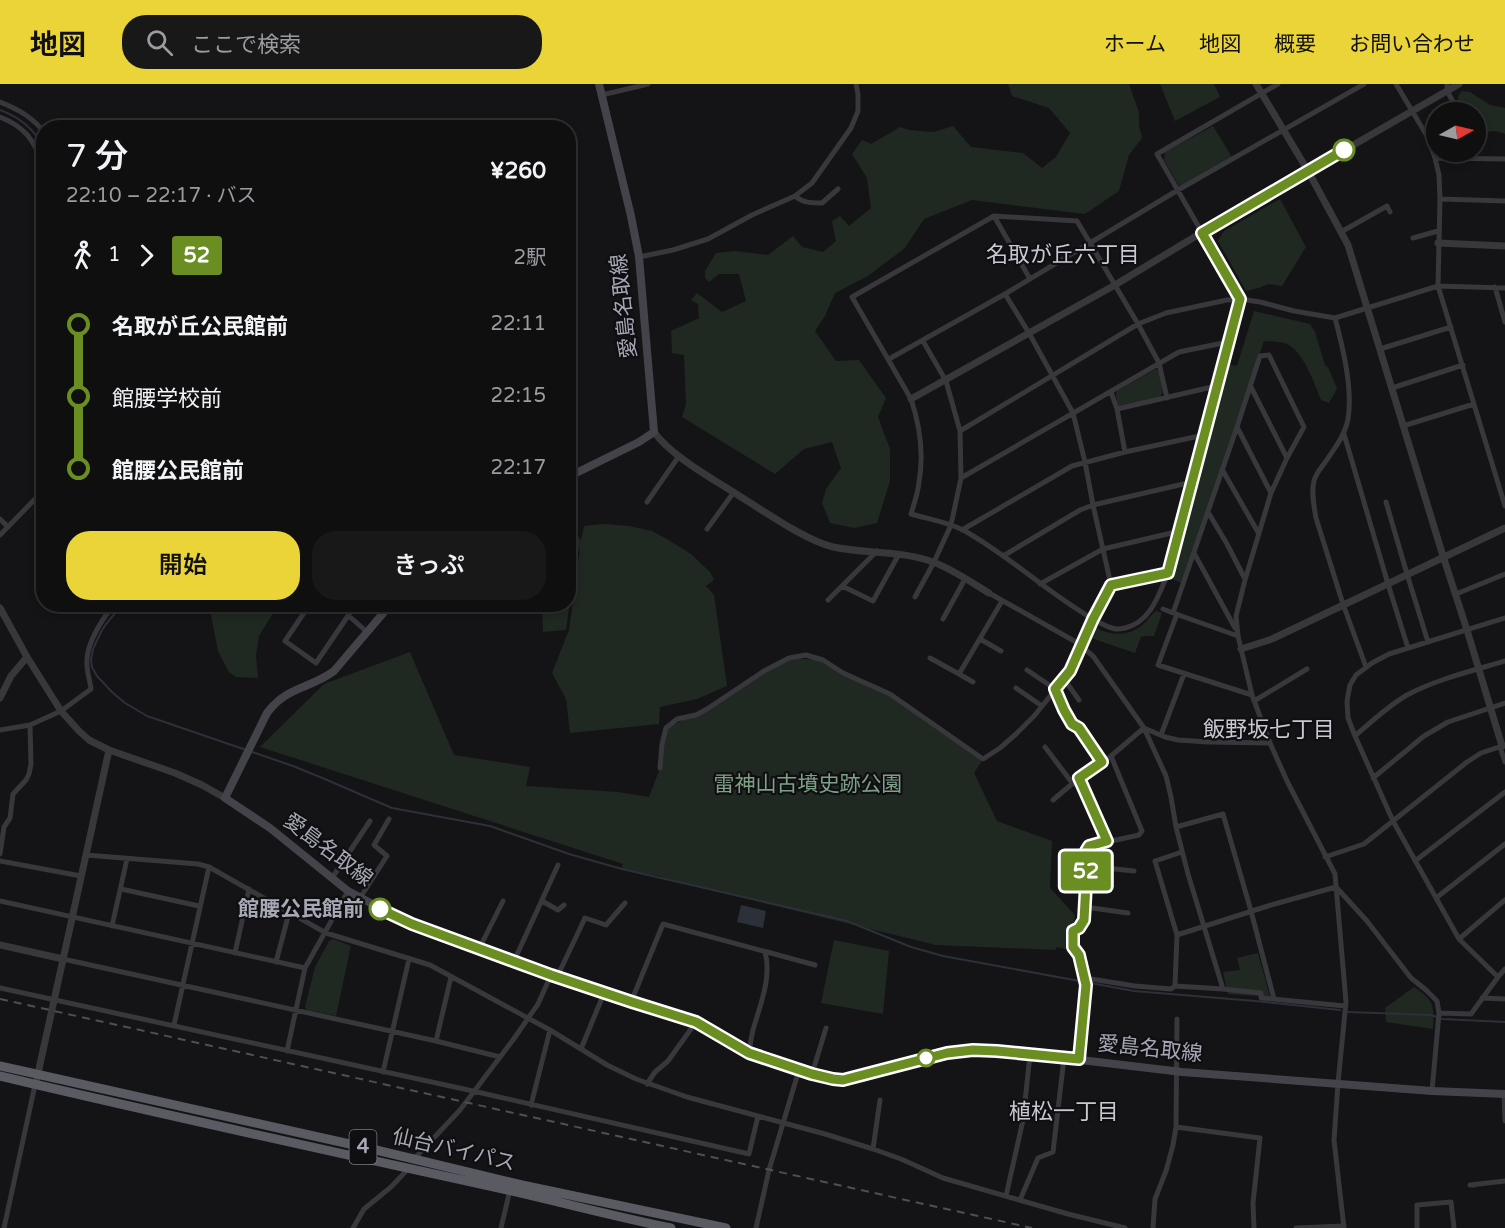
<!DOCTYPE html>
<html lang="ja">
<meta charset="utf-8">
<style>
body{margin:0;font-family:"Varela Round","Noto Sans JP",sans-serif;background:#181819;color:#f1f3f6;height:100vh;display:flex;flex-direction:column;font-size:22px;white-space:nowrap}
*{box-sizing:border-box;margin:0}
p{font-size:20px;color:#9b9c9f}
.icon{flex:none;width:33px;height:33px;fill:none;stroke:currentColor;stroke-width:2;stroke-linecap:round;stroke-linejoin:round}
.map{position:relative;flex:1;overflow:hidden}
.panel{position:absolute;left:36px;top:36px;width:540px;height:492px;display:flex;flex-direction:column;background:#0f0f10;border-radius:24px;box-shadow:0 3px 9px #0003,0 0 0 2px #2f2f30}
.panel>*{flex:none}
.badge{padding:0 12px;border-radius:4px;font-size:21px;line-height:39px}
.needle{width:39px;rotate:82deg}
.controls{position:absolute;left:1426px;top:18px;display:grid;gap:12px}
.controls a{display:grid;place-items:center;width:60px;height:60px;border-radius:50%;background:#0f0f10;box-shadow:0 3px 9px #0003,0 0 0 2px #2f2f30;font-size:30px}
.map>.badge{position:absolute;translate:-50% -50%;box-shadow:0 0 0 3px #fff}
.legs{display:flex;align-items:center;gap:9px;height:66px;padding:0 30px;font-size:20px}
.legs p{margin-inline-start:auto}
.head{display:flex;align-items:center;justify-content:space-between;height:102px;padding:0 30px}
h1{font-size:33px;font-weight:600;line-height:45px}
.button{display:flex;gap:12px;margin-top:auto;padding:12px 30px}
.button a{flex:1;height:69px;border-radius:24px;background:#ead437;color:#111;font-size:24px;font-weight:600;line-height:69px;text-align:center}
.button a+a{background:#181819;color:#f1f3f6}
ul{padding:0 30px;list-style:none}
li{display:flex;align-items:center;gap:21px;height:72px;font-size:22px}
li i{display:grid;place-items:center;width:9px;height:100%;margin:0 8px;background:currentColor}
li i::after{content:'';width:15px;height:15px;margin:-8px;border:4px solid;border-radius:50%;background:#0f0f10}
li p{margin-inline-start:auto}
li:first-child i{background:linear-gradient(#0000 50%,currentColor 0)}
li:last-child i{background:linear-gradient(currentColor 50%,#0000 0)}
header{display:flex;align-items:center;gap:36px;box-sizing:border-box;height:84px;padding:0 30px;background:#ead437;color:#111}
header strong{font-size:28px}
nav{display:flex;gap:33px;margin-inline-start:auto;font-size:21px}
.search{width:420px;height:54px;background:#181819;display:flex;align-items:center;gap:15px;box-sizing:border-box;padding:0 21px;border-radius:24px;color:#9b9c9f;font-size:22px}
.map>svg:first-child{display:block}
.green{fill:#202822}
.water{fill:#2b3039}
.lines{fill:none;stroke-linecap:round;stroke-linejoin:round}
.stream{stroke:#2b3039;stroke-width:2}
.minor{stroke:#37373c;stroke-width:5}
.tertiary{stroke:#37373c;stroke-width:7}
.secondary{stroke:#43434a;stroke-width:8}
.trunk{stroke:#595a62;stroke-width:9}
.rail{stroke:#4e4e55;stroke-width:2;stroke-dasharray:8 6;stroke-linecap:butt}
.line-1-casing{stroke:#fff;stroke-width:14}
.line-1{stroke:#6b8e23;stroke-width:9}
.stop-1-dot{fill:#fff;stroke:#6b8e23;stroke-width:3}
.labels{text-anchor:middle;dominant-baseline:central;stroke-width:4.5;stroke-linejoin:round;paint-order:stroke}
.shield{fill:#0f0f11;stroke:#797a84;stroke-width:1.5}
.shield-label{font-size:20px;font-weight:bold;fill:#a6a8b5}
.street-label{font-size:21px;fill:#a6a8b5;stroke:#0f0f11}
.park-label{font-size:21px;fill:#7ea087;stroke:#0f0f11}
.stop-label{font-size:21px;font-weight:bold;fill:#a6a8b5;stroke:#0f0f11;text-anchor:end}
.neighbourhood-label{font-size:22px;fill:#c7c8d2;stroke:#0f0f11}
</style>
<header>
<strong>地図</strong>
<div class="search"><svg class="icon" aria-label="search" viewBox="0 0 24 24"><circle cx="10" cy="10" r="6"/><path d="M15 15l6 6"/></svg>ここで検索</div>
<nav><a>ホーム</a><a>地図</a><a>概要</a><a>お問い合わせ</a></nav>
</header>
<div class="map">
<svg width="1505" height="1144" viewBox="0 0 1505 1144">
<rect width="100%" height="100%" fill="#141416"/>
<path class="green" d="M1008 0H1129L1139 29V41L1142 54 1129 71 1119 107 1085 130 972 116 924 135 905 164 868 192 835 209 825 232 815 247 836 277 859 276 886 314 878 333 890 365V397L877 439 854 444 830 439 822 419 826 405 841 384 832 358 804 365 775 390 682 333 686 320 684 271 672 269 671 247 699 234 698 220 691 216 697 209 722 228 746 217 739 190H719L709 198 705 194V187L716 169 736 167 768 171 793 152 802 163 823 168 836 157 832 137 840 132 849 142 871 124 867 94 852 70 862 56 871 60 900 43 909 46 934 48 953 42 971 63 1023 69 1042 84 1056 73 1070 49 1049 24 1012 12Z
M1160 0H1214L1220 13 1175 37Z
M1462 7 1470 8 1490 21 1505 24V50C1495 46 1490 46 1480 51L1479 68 1476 53V28H1461C1459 21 1455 13 1462 7Z
M1213 42 1232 73 1183 101 1179 102 1164 76 1165 68Z
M1280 115 1306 163 1282 202 1268 200 1259 204 1246 207 1218 157 1224 147Z
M1254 227 1310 240 1315 248 1325 281 1329 285 1337 305 1329 319 1321 316C1315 300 1304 270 1289 261 1283 257 1272 258 1264 257L1182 499 1172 495 1227 280 1237 282Z
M1156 285 1159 287 1163 304 1162 310 1159 313 1121 323 1118 321 1116 312 1117 307Z
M604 440 629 442 652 447 667 455 691 470 710 488 714 496 706 502 714 511 727 602 697 615 660 623 659 640 570 649 566 615 552 589 569 546 580 464 576 474 566 546 543 548 542 521 568 520 569 441 581 456 584 442Z
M209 521H278L259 552 256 572 258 594 236 593 229 588 218 567Z
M1156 527 1162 529 1154 552H1145L1141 553 1135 569 1088 553 1090 547 1096 544C1113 553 1132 552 1146 538 1149 534 1152 530 1156 527Z
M410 568 454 671 530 683 526 702 618 708 649 713 660 684 666 644 707 625 789 574 823 576 890 610 983 675 974 689 997 737 1052 757 1050 804 1075 831 1069 866 1057 863 1055 866 936 861 686 800 659 792 622 785 623 780 260 663 324 600Z
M333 855 351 862 336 932 307 926 305 923 315 883 329 857Z
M834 856 889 867 883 930 821 919Z
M1258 869 1270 913 1228 910 1223 888 1240 886 1237 874Z
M1414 903C1435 917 1434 922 1433 945L1386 938 1385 924Z"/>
<path class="water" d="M741 821 766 827 763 844 737 838Z"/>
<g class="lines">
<path class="stream" d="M0 26C19 33 35 46 44 64
M123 520 106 540 101 548 93 565 91 576 92 583 97 592 112 608 125 619 147 632 293 682 320 693 392 724 490 742 569 770 622 785 847 837 911 863 943 872 1134 907 1255 917 1340 926
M1348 928 1431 931 1442 935 1505 938"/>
<path class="minor" d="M1396 0 1427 52 1435 74 1439 91 1440 115 1438 202 1505 422
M1447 0V7L1459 28
M602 11 648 0
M0 18C18 25 32 33 44 48
M0 33C26 43 33 56 44 81
M1435 74 1505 75
M795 112C803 119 811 119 822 119L838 105
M1440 115 1505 117
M994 132 1030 195
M1341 148 1387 122 1390 128
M1413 154 1438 147
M639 173 673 166 708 155 752 131 795 112 812 99 851 44 858 27V10L856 0
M1495 203 1505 238
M1005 210 1029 249 1073 329 1085 378 1093 421 1111 501
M1335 234C1343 264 1353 305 1348 335 1345 351 1335 364 1326 377 1322 383 1316 389 1314 397 1311 408 1314 422 1316 434L1343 520 1366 583
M1380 265 1451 243
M889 275 1005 210 1178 106 1364 0
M1251 303 1287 374
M1392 304 1463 281
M1111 308 1117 325 1125 368
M1167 314 1159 279 1138 240 1077 137 994 132 852 213 911 315C920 342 924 370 919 398 918 409 914 420 911 430 928 435 947 438 963 446 1005 469 1040 502 1080 527 1090 533 1101 541 1112 544 1116 546 1121 545 1125 544 1151 538 1159 510 1168 489L1240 215 1157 70 1278 0
M1117 325 1216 302
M1403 342 1474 320
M1237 343 1271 409
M960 347 1138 240 1166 229 1227 216 1240 215 1260 218 1294 227 1335 234 1438 202 1505 204
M1344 350 1388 500 1408 564
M1223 387 1259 450
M961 394 1179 268 1228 258
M647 418 679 372
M1386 418 1407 490 1428 558
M1208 428 1227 460 1245 495
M0 435 8 443
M707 445 734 408
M962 446 1072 382 1125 368 1204 351
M0 451 39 411
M877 467 842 502 873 517 899 470
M1194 469 1235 544
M1003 472 1080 426 1093 421 1192 398
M1040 500 1103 465 1180 447
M989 509 1076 558 1093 572 1144 644 1165 653 1178 656 1208 658 1270 659 1287 697 1335 790 1346 918 1338 999 1334 1056 1344 1144
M1456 510 1505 490
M915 513 934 478 951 441 961 394 960 347 946 297 923 257
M828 516 842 502
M310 520 285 557 316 579 356 520
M1163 525 1173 529
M1177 530 1158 581 1252 611
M349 532 367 548
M1505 534 1389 570 1372 579 1356 591 1350 601 1347 617 1348 634 1355 652 1393 737 1459 855 1498 893 1505 885
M943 535 965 495
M1238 552 1173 529 1237 343 1260 272 1269 271 1304 343 1287 374 1271 409 1245 496 1236 532 1238 552 1252 611 1270 659
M980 555 1001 567
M930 574 959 590 1002 517
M1027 586 1055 605 1064 625 1072 640 1079 644 1102 678
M959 590 973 598
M1064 595 1079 616
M1016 604 1042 622
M1254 617 1307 585
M0 646 30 641 61 627 91 605C90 596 86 586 87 576 87 559 103 533 115 520
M1161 651 1184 590
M1355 652C1371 638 1388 622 1407 611 1437 595 1472 587 1505 577
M1045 663 1073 700
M1500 663 1505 678
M660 684 662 660 666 644 677 635 696 631 707 625 764 587 789 574 806 571 823 576 843 589 890 610 983 675 1000 664 1016 650 1035 631 1070 587 1093 535 1111 501 1168 489
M1079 694 1107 757
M1373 694 1424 652 1448 638 1505 619
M1053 716 1079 694 1111 672 1144 644 1166 692 1171 713 1176 743 1188 790 1223 905
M1176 743 1223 730 1251 827 1274 915
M1182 768 1155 777 1177 851 1175 902 1223 905 1261 909V914L1345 922
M0 770 4 743 10 734 13 710 26 696 29 690 31 680 30 641
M86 771 198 780 209 783 326 849 430 881 550 946 607 981 636 995 687 1013 825 1050 873 1065 901 1075 943 1094 1068 1130 1125 1144
M1325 773 1364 760 1467 678 1481 669 1505 661
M0 777 81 792
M1415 777 1505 708
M1087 782 1134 787
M332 794 370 737
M121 805 199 822
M360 814 387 772 374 761 389 735
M1436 814 1505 760
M0 817 305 884
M542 817 558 826 564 821
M1085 823 1128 829
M112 842 127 775
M1177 851 1271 821 1336 803 1367 837 1411 894 1426 906 1437 917 1439 929 1471 930 1498 893
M1459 855 1505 816
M479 865 503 817
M235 869 249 805
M63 875 436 957 500 973
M514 877 558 781
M276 878 289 829
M557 893 585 834 606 841 625 819
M1085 894 1135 902 1171 905 1175 902
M0 904 473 1007 749 1070 758 1032
M1482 914 1505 915
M631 918 663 840 815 881
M174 941 209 783
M436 957 451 893
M581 965 604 909
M287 967 305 884 348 807
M749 969C750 962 751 954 753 946 760 921 772 894 765 868
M1079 975 1086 901 1079 871 1073 863V847C1081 843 1084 838 1085 829L1086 767 1089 762 1139 751 1142 747 1111 672
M383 988 409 875
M812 990 826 944
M647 1000 655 988 668 977 696 938
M1432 1007 1439 929
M1504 1010 1505 1037
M531 1021 550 946
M1176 1043 1260 1054 1253 1119 1254 1144
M873 1065 880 1016
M413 1076 460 1026 513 956 538 920 551 891
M1475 1101H1470L1505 1097
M1006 1112 1023 1036 1030 971
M1020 1116 1038 1074 1053 1068 1064 974
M4 1144 35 1001
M353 1144 364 1125 391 1103 409 1084
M501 1144 510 1106
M756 1144 769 1086 799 986
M1153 1144 1155 1115 1166 1087 1173 1061 1176 1043 1177 935
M1296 1144 1344 1142
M1417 1144V1121L1451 1118 1454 1144"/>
<path class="tertiary" d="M1256 0 1308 87 1348 161 1443 472 1467 546 1502 662
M1438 159 1505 162
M911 315 1115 201 1201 149 1459 0
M654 348C672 373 715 396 741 413 767 429 805 456 833 463 866 470 900 466 933 478 952 485 971 498 989 509
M0 524 27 573 61 627 79 647 89 656 109 666 175 689 202 701 225 714
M1241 565 1272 555 1505 444
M0 614 11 592 27 573
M0 861 63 875
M37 994 109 666"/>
<path class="secondary" d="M568 393 639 358 654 348 639 173 631 132 599 0
M391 520 334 587C310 605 287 602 267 629L225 714 270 744 348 807 399 834 551 891 631 918 696 938 749 969 812 990 833 995 843 996 947 969 973 967H997L1064 974 1182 988 1432 1007 1505 1010"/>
<path class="trunk" d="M0 982 372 1065 522 1101 726 1144
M0 992C164 1031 329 1067 494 1103 553 1116 612 1132 671 1144"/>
<path class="rail" d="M0 915 1032 1144"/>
</g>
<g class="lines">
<g class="line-1-casing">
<path id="line-1" d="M380 825 412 840 551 891 632 918 696 938 749 969 812 990 833 995 843 996 947 969 973 966 997 967 1079 975 1086 901 1079 871 1073 863V847L1079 844 1084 836 1087 782 1086 767 1089 762 1107 757 1079 694 1102 678 1079 644 1072 640 1064 626 1055 605 1070 587 1093 535 1111 501 1168 489 1240 215 1202 149 1344 66"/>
</g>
<use href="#line-1" class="line-1"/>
</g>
<g class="stop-1-dot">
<circle cx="1344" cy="66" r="10"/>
<circle cx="380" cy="825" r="10"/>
<circle cx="926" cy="974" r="8"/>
</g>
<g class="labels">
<rect class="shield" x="349.5" y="1046" width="27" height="34" rx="4.5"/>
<g class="shield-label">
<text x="363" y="1063">4</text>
</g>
<g class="street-label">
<text transform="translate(624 222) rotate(-96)">愛島名取線</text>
<text transform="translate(328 766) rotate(37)">愛島名取線</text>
<text transform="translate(1150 965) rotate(6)">愛島名取線</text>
<text transform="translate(454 1066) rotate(13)">仙台バイパス</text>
</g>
<g class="park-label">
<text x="808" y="700">雷神山古墳史跡公園</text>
</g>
<g class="stop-label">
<text x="364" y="825">館腰公民館前</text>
</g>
<g class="neighbourhood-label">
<text x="1063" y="171">名取が丘六丁目</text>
<text x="1269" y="646">飯野坂七丁目</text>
<text x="1064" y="1028">植松一丁目</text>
</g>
</g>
</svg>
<div class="controls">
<a><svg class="needle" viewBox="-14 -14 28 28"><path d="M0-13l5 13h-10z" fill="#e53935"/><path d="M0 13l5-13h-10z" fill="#9b9c9f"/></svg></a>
</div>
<b class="badge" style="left:1086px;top:787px;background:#6b8e23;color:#fff">52</b>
<section class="panel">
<div class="head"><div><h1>7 分</h1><p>22:10 – 22:17 · バス</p></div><b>¥260</b></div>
<div class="legs"><svg class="icon" aria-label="walk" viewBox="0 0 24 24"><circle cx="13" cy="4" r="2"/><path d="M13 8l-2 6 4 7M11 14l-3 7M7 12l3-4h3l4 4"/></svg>1<svg class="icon" aria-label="forward" viewBox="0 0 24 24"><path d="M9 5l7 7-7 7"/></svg><b class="badge" style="background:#6b8e23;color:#fff">52</b><p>2駅</p></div>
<ul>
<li><i style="color:#6b8e23"></i><b>名取が丘公民館前</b><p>22:11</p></li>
<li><i style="color:#6b8e23"></i><span>館腰学校前</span><p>22:15</p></li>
<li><i style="color:#6b8e23"></i><b>館腰公民館前</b><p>22:17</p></li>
</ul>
<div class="button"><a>開始</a><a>きっぷ</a></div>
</section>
</div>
